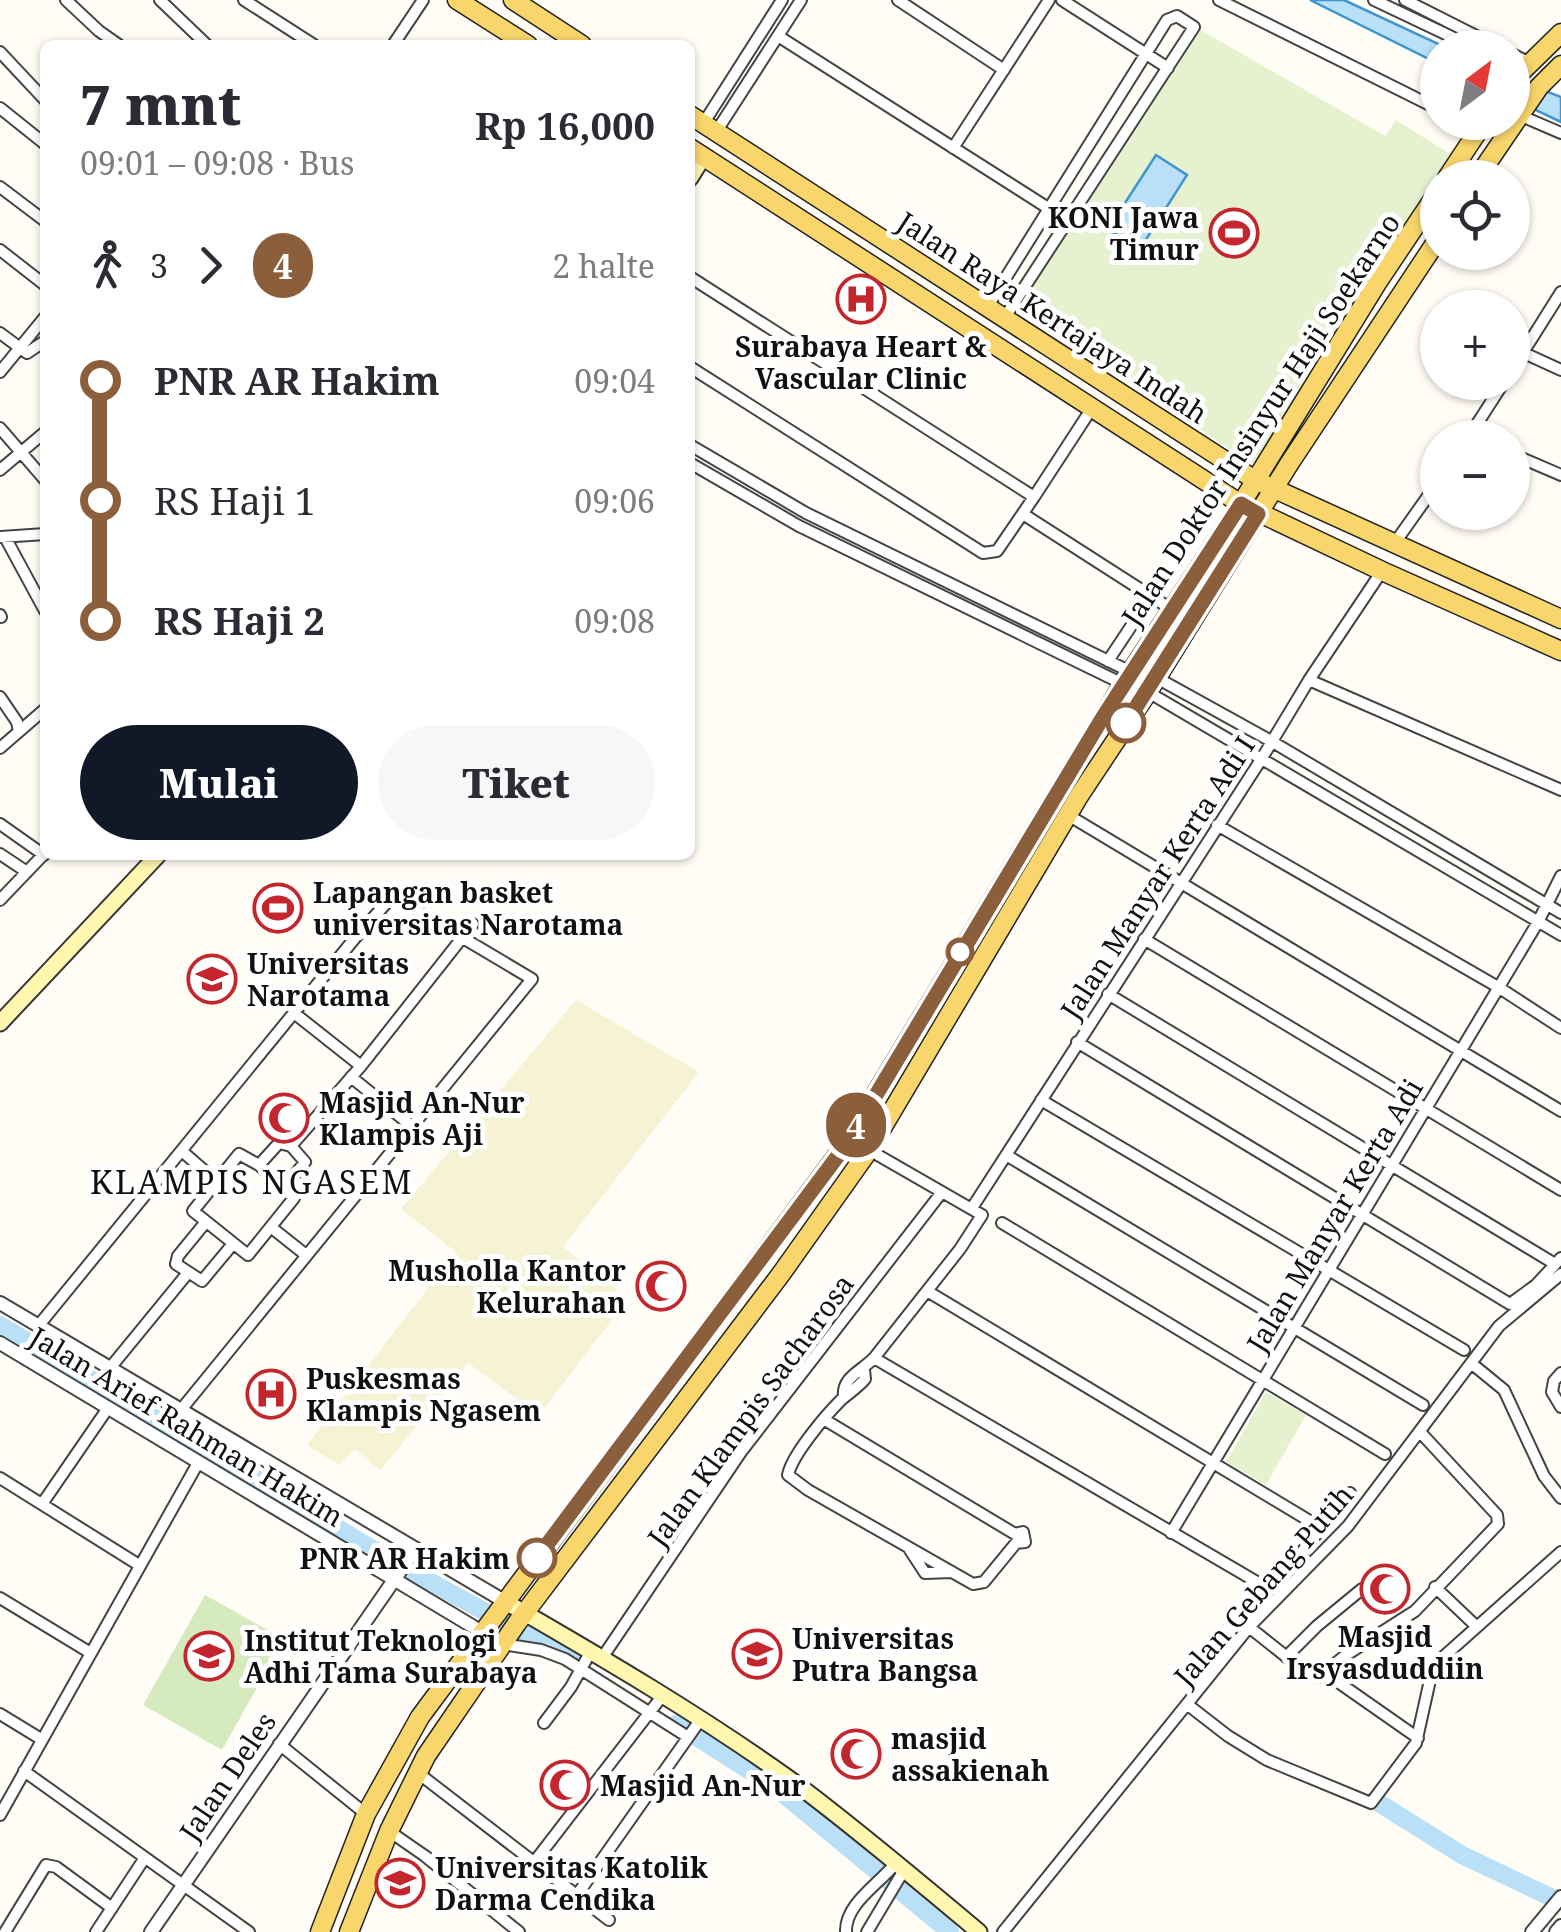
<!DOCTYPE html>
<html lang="id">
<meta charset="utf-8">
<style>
body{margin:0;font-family:"Noto Serif",serif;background:#f7f7f7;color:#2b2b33;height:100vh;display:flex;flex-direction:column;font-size:38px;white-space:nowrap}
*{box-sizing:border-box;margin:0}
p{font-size:32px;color:#7c7c81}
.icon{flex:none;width:55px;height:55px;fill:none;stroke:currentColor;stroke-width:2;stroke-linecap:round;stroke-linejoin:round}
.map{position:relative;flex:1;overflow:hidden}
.drawer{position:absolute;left:40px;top:40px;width:655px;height:820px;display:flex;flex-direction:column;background:#fff;border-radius:15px;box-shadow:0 2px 8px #0004}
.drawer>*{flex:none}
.badge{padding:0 20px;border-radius:32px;font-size:35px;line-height:65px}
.needle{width:65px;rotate:32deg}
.controls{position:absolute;left:1420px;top:30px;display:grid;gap:20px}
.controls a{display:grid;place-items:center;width:110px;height:110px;border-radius:50%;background:#fff;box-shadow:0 2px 8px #0004;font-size:50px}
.map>.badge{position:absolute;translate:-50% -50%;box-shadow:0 0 0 5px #fff}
.legs{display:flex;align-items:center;gap:15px;height:110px;padding:0 40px;font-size:32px}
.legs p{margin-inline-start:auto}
.head{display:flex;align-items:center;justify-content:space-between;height:170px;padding:0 40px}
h1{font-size:55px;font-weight:800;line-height:75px}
.cta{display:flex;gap:20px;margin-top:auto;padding:20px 40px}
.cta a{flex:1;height:115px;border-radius:60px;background:#111827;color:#fff;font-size:40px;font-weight:800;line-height:115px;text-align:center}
.cta a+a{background:#f7f7f7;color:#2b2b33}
ul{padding:0 40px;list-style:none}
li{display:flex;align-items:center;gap:35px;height:120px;font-size:38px}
li i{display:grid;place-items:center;width:15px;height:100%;margin:0 12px;background:currentColor}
li i::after{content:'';width:25px;height:25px;margin:-12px;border:8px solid;border-radius:50%;background:#fff}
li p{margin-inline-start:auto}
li:first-child i{background:linear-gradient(#0000 50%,currentColor 0)}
li:last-child i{background:linear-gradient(currentColor 50%,#0000 0)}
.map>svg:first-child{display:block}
.farmland{fill:#f6f3d4}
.green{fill:#d5ebbd}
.pitch{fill:#e6f2cf}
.water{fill:#b9e0f7;stroke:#3f96cf;stroke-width:2.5}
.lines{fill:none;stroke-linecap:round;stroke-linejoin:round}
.river{stroke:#b9e0f7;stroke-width:18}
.minor-casing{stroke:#444;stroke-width:14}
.tertiary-casing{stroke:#444;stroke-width:16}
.secondary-casing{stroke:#333;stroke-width:19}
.primary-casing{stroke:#222;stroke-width:21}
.minor{stroke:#fff;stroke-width:10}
.tertiary{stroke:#fff;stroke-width:12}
.secondary{stroke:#fff6b0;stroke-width:15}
.primary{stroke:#f9d66b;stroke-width:18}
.line-1-casing{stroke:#fff;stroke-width:22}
.line-1{stroke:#8b5e3c;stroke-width:15}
.stop-1-dot{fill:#fff;stroke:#8b5e3c;stroke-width:5}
.labels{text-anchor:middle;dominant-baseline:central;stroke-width:10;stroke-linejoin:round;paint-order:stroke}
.poi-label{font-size:28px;font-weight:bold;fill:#111;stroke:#fff;text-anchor:start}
.street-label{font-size:28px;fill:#111;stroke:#fff}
.stop-label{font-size:28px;font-weight:bold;fill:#111;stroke:#fff;text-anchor:end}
.quarter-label{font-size:32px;letter-spacing:2.5px;fill:#111;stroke:#fff}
</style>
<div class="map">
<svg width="1561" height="1932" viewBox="0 0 1561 1932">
<rect width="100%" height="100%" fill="#fffdf5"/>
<path class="farmland" d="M576 1000 699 1072 563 1247 628 1299 539 1415 468 1363 380 1471 355 1449 339 1465 307 1445 456 1252 401 1209Z"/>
<path class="green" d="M205 1595 284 1639 222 1750 143 1705Z"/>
<path class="pitch" d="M1201 30 1385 136 1396 120 1450 154 1253 464 1016 311Z
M272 886 301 912 285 929 256 903Z
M1266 1392 1306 1415 1266 1485 1226 1462Z"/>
<path class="water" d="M1310 0H1344L1445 47 1438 48 1437 63Z
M1512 78 1561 97V122L1513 99Z
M1156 155 1187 175 1140 249 1108 229Z"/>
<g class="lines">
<path class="river" d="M0 1325 389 1559 582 1665
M676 1724 775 1787 950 1932
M1379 1803 1462 1855 1561 1902"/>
<g class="minor-casing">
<path id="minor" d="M66 0 99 31 119 45
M160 0 207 45
M244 0 314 45
M898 0 1004 70
M1062 0 1168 68
M1219 0 1438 109
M1374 0 1475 48
M1405 0 1500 48
M778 36 1048 208
M393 45 423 0
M0 52 45 100
M1512 54 1528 62
M0 108 45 144
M1519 115 1561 133
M703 124 782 0
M716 132 801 0
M953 148 1049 0
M0 187 45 221
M0 250 45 285
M690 277 1034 497 1092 408
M988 306 1167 20 1177 16 1194 27 1005 317
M0 333 27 353 45 341
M1524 353 1561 370
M690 367 983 553 997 551 1034 497
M1512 370 1561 292
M0 372 45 317
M0 428 45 480
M1468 438 1504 382
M690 445 806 513 1131 672
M1512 454 1561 475
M690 463 799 526 1123 684
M0 470 45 432
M1023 514 1171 609
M1 537 45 534
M5 537 45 611
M1394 544 1438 482
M0 615 1 617
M1108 661 1151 596
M1157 678 1271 741 1561 913
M1309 680 1561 790
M1148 692 1561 935
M0 697 17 722 19 731
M0 748 45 709
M1068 815 1561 1111
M0 824 44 855
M1217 825 1498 987 1561 1028
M0 854 27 872
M0 900 45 853
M1144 939 1561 1190
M1108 994 1555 1264
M294 1013 361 1066
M1077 1042 1510 1304 1536 1285 1561 1258
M351 1077 413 1127
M1041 1100 1464 1350
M291 1146 361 1066 473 924
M183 1152 216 1181
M239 1154 259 1165 294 1198 248 1255 193 1211Z
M1006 1155 1423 1405
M259 1165 279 1143 291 1146 305 1162 285 1187
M972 1208 1262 758 1309 680 1382 571
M205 1223 178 1256 176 1264 202 1281 232 1245
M1002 1223 1385 1454
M272 1228 306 1255
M927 1291 1323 1529
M39 1325 355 938 390 899 399 900 532 979 180 1411
M874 1358 1262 1585
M1471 1363 1504 1390 1544 1476 1561 1498
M110 1368 187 1274
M1561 1373 1554 1381 1552 1392 1561 1407
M844 1396C842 1377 863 1370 874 1358L960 1249 982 1215 869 1150
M825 1420 1015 1534 1023 1532 1025 1542 1016 1543 984 1582 973 1584 808 1490 788 1475C792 1455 825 1416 841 1400 849 1393 857 1388 865 1379L864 1370
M0 1478 139 1565
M42 1504 108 1408
M1171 1533 1538 922 1561 876
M908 1547 925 1573 952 1572
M1301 1553 1350 1493
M1435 1587 1476 1626
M0 1598 89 1652
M1395 1624 1405 1637
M1249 1627 1298 1666 1319 1677 1346 1655 1415 1611 1498 1524 1497 1515 1421 1433
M502 1644 541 1650 565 1659 688 1737
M1286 1657 1317 1626 1362 1589
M602 1658 741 1452 942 1192
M1325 1673 1418 1738
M1188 1705 1228 1736 1267 1760 1371 1803 1416 1743 1430 1680 1442 1658 1561 1552
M0 1714 41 1739
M544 1723 571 1687 591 1651
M279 1744 366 1814
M24 1771 249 1932
M418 1773 609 1920
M0 1815 198 1463
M389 1831 425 1856 519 1932
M535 1861 663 1695
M577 1895 701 1719
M5 1932 46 1865 56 1867 112 1908
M96 1932 144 1859
M846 1932C845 1904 878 1885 896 1863
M867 1932 904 1870
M1003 1932 1249 1627 1348 1526 1499 1326 1561 1274"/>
</g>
<g class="tertiary-casing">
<path id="tertiary" d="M0 1303 504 1601
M0 1343 502 1644
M151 1932 414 1551
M1532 1932 1561 1897
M1556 1932 1561 1926"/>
</g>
<g class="secondary-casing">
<path id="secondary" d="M690 178 703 157
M0 1023 158 855
M504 1601C603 1658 702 1716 795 1783 858 1830 918 1881 979 1932"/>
</g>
<g class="primary-casing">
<path id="primary" d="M457 0 528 45
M513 0 582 45
M1512 81 1561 33
M690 115 1255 480 1561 619
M690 148 1241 504 1382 571 1561 651
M1447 178 1484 122
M1477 178 1539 87 1561 65
M320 1932 366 1814 420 1717 845 1145 1123 684 1241 504 1377 283 1438 192
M349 1932 389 1831 426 1756 517 1623 781 1274 869 1150 1079 796 1148 692 1289 464 1438 239"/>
</g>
<use href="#minor" class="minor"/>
<use href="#tertiary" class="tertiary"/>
<use href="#secondary" class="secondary"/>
<use href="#primary" class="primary"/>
</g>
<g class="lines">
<g class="line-1-casing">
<path id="line-1" d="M537 1558 846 1145 1103 717 1241 504 1258 514 1126 723"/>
</g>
<use href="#line-1" class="line-1"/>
</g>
<defs>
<g id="stadium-ring" transform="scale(2.5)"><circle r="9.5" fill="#fff" stroke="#c4262e" stroke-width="1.5"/><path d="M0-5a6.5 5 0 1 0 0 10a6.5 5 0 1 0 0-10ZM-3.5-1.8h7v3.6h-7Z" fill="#c4262e"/></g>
<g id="hospital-ring" transform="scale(2.5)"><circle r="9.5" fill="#fff" stroke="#c4262e" stroke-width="1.5"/><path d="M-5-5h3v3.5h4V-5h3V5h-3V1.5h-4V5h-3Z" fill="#c4262e"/></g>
<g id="university-ring" transform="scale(2.5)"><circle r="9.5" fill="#fff" stroke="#c4262e" stroke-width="1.5"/><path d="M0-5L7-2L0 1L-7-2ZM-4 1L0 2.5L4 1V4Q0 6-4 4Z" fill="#c4262e"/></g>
<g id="mosque-ring" transform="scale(2.5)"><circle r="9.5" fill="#fff" stroke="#c4262e" stroke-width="1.5"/><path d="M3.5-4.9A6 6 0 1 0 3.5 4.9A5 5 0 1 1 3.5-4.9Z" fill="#c4262e"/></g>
</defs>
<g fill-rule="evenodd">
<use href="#stadium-ring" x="1234" y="233"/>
<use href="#hospital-ring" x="861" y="299"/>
<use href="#stadium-ring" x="278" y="908"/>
<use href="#university-ring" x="212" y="979"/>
<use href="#mosque-ring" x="284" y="1118"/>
<use href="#mosque-ring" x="661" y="1286"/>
<use href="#hospital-ring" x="271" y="1394"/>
<use href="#mosque-ring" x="1385" y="1589"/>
<use href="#university-ring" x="757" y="1654"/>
<use href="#university-ring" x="209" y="1656"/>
<use href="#mosque-ring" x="856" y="1754"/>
<use href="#mosque-ring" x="565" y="1785"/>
<use href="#university-ring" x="400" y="1883"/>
</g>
<g class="stop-1-dot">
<circle cx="1126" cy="723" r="18"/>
<circle cx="960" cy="952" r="12"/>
<circle cx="537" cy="1558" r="18"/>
</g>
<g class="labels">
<g class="poi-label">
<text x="1199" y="217" text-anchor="end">KONI Jawa<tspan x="1199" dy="32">Timur</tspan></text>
<text x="861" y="346" text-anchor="middle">Surabaya Heart &amp;<tspan x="861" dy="32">Vascular Clinic</tspan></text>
<text x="313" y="892">Lapangan basket<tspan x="313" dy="32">universitas Narotama</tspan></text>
<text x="247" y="963">Universitas<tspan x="247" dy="32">Narotama</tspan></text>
<text x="319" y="1102">Masjid An-Nur<tspan x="319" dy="32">Klampis Aji</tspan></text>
<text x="626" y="1270" text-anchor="end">Musholla Kantor<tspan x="626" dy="32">Kelurahan</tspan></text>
<text x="306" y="1378">Puskesmas<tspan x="306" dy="32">Klampis Ngasem</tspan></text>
<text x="1385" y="1636" text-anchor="middle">Masjid<tspan x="1385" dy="32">Irsyasduddiin</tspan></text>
<text x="792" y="1638">Universitas<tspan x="792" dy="32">Putra Bangsa</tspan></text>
<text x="244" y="1640">Institut Teknologi<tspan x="244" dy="32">Adhi Tama Surabaya</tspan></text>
<text x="891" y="1738">masjid<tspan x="891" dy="32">assakienah</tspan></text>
<text x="600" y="1785">Masjid An-Nur</text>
<text x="435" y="1867">Universitas Katolik<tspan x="435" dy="32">Darma Cendika</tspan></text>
</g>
<g class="street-label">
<text transform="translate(1053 317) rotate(33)">Jalan Raya Kertajaya Indah</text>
<text transform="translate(1260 419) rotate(-57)">Jalan Doktor Insinyur Haji Soekarno</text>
<text transform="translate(1157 877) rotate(-57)">Jalan Manyar Kerta Adi I</text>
<text transform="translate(1334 1215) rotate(-59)">Jalan Manyar Kerta Adi</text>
<text transform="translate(750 1410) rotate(-54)">Jalan Klampis Sacharosa</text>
<text transform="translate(187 1426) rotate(31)">Jalan Arief Rahman Hakim</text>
<text transform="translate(1263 1585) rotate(-49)">Jalan Gebang Putih</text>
<text transform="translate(227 1776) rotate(-56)">Jalan Deles</text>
</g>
<g class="stop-label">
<text x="510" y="1558">PNR AR Hakim</text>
</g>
<g class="quarter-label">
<text x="252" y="1181">KLAMPIS NGASEM</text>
</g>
</g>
</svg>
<div class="controls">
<a><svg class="needle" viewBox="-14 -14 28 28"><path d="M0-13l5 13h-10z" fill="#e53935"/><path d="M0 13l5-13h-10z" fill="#7c7c81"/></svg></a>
<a><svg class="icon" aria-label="locate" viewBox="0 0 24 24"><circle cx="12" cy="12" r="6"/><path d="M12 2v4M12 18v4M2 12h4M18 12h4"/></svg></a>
<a>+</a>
<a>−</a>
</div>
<b class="badge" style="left:856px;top:1125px;background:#8b5e3c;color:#fff">4</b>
<section class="drawer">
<div class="head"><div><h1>7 mnt</h1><p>09:01 – 09:08 · Bus</p></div><b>Rp 16,000</b></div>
<div class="legs"><svg class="icon" aria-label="walk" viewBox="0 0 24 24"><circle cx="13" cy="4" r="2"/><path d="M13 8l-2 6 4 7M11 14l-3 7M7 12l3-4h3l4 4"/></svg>3<svg class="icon" aria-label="forward" viewBox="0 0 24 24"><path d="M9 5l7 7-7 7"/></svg><b class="badge" style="background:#8b5e3c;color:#fff">4</b><p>2 halte</p></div>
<ul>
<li><i style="color:#8b5e3c"></i><b>PNR AR Hakim</b><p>09:04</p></li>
<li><i style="color:#8b5e3c"></i><span>RS Haji 1</span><p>09:06</p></li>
<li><i style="color:#8b5e3c"></i><b>RS Haji 2</b><p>09:08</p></li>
</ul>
<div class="cta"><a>Mulai</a><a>Tiket</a></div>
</section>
</div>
